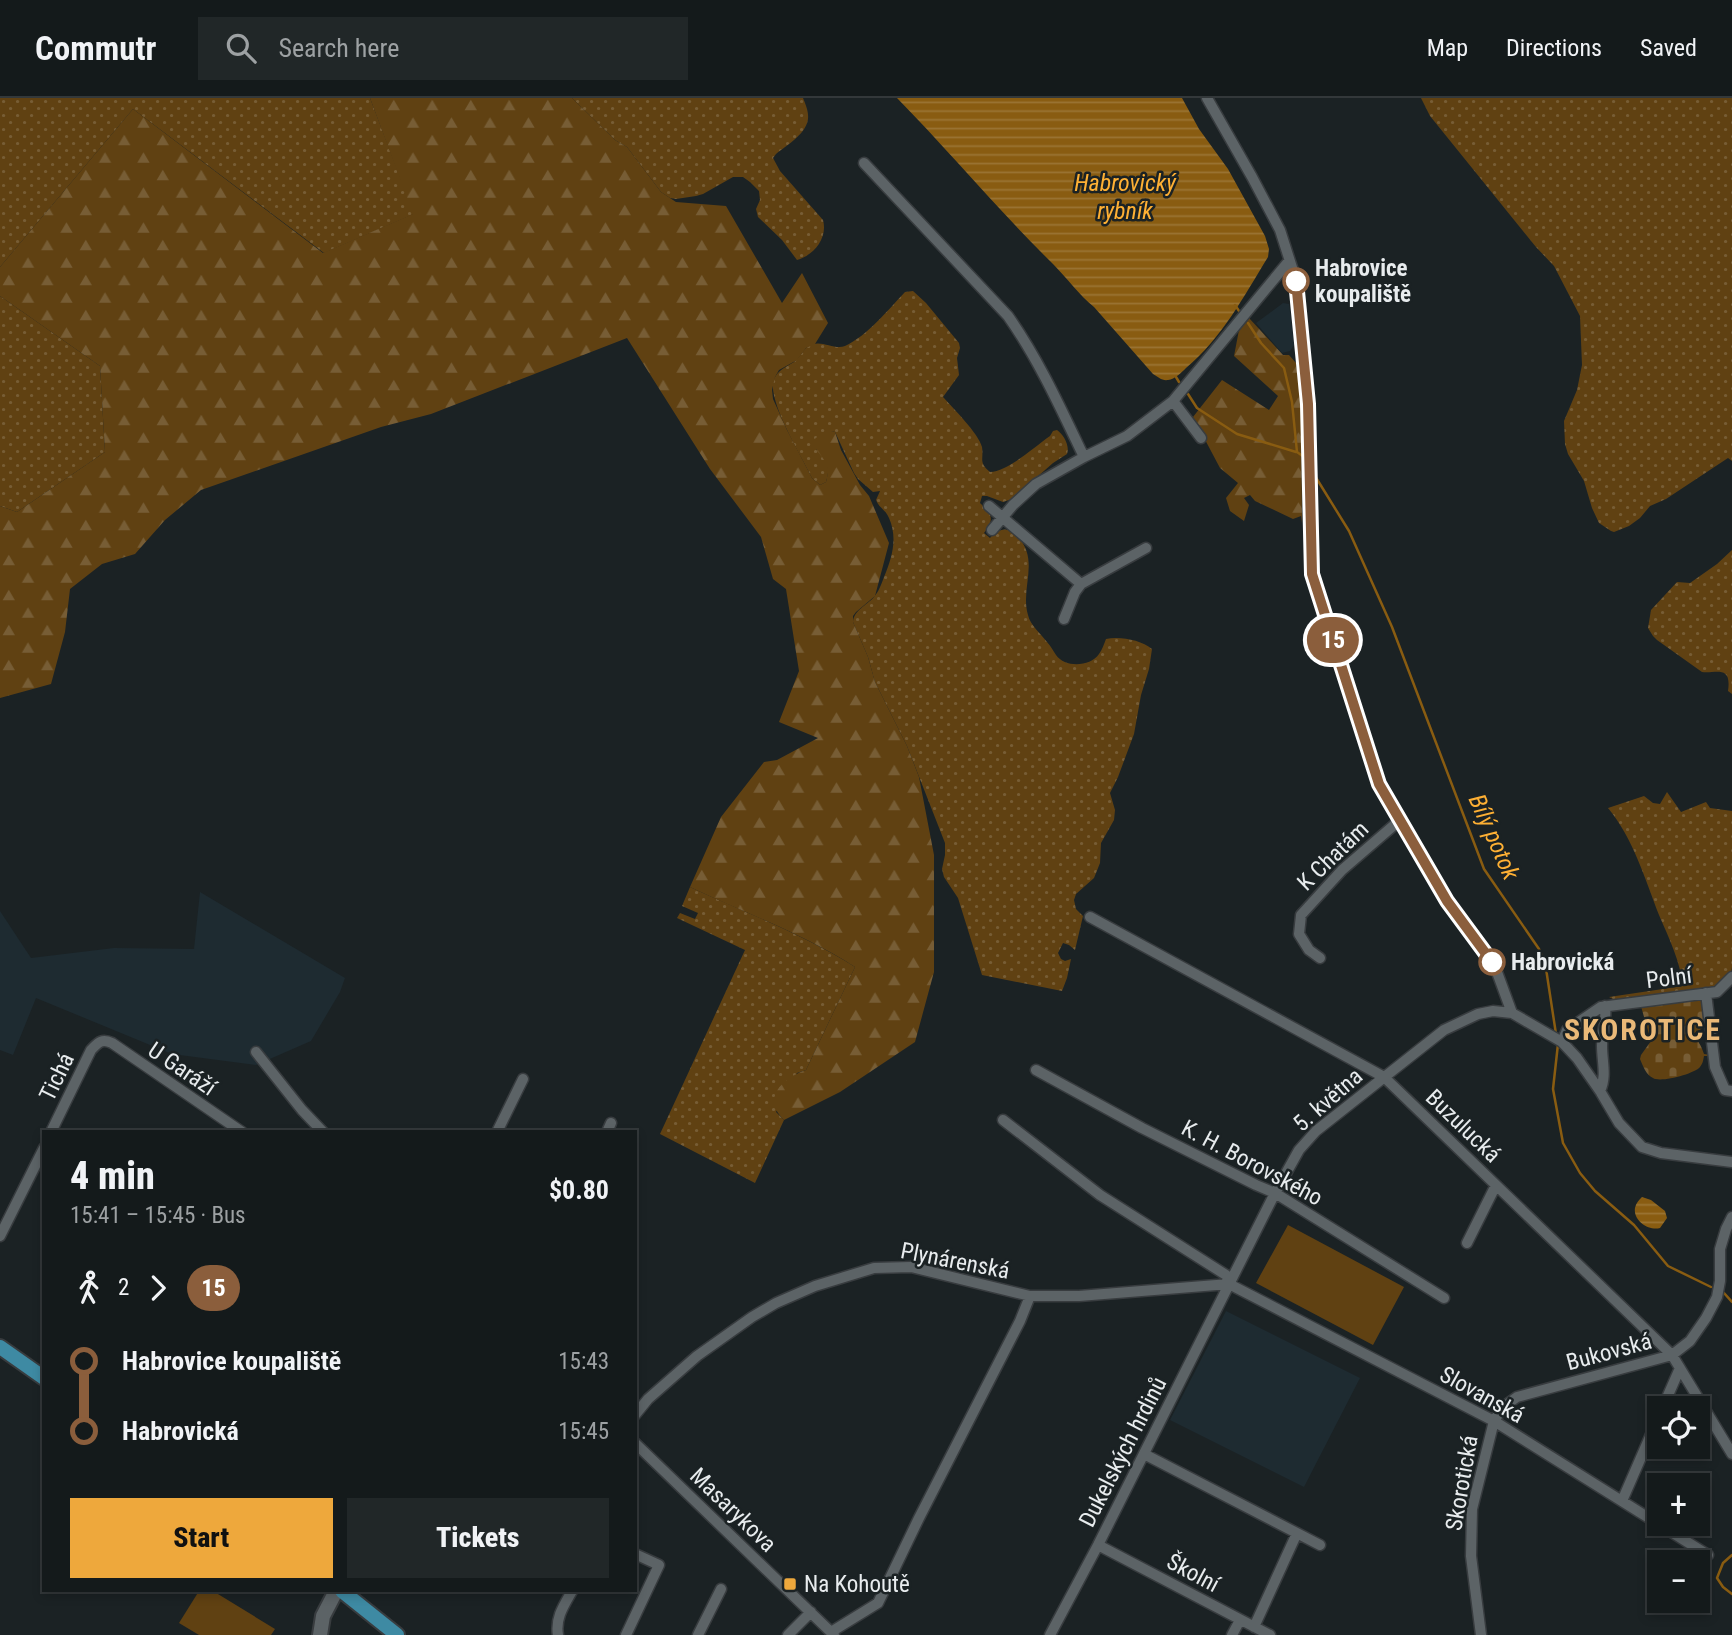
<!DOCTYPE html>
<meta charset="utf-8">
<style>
body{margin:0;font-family:"Roboto Condensed",sans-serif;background:#212728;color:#f1f3f6;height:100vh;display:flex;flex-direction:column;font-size:26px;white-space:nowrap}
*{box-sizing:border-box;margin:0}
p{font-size:23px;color:#9da1a3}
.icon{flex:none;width:38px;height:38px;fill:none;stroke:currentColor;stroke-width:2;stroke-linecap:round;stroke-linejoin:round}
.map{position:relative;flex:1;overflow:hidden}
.sheet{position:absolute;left:42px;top:1032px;width:595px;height:462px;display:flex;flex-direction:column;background:#141a1b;border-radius:0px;box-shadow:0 4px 10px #0003,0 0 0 2px #33383a}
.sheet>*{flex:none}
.badge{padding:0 14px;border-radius:23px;font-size:24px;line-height:46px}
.buttons{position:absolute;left:1647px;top:1298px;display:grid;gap:14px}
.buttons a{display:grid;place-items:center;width:63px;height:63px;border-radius:0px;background:#141a1b;box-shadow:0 4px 10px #0003,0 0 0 2px #33383a;font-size:35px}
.map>.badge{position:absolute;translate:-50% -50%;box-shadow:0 0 0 4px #fff}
.legs{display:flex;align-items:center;gap:10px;height:77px;padding:0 28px;font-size:23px}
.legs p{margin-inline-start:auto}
.head{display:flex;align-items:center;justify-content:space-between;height:119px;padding:0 28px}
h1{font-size:38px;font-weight:800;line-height:52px}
.cta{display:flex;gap:14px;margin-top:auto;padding:14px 28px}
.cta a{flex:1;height:80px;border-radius:0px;background:#eea83c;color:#111;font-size:28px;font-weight:800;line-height:80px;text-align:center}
.cta a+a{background:#212728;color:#f1f3f6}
ul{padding:0 28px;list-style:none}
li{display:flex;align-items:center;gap:24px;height:70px;font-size:26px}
li i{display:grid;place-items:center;width:10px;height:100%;margin:0 9px;background:currentColor}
li i::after{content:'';width:18px;height:18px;margin:-9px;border:5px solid;border-radius:50%;background:#141a1b}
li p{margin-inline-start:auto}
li:first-child i{background:linear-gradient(#0000 50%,currentColor 0)}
li:last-child i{background:linear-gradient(currentColor 50%,#0000 0)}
header{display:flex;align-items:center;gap:42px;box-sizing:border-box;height:98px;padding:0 35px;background:#141a1b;border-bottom:2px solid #33383a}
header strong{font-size:33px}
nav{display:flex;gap:38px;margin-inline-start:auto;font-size:24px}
.search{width:490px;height:63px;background:#212728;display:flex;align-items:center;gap:18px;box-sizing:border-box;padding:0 24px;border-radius:0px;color:#9da1a3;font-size:26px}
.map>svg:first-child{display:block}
.built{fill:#1e2b31}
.grass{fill:url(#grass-dots)}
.forest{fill:url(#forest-firs)}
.cemetery{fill:url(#cemetery-stones)}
.pitch{fill:#604112}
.water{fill:url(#water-rules)}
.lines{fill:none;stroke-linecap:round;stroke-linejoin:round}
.stream{stroke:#895c11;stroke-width:2.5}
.street-casing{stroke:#383c3f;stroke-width:13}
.secondary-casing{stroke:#383c3f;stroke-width:18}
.primary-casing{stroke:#383c3f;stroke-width:18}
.street{stroke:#5c6366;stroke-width:10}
.secondary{stroke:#5c6366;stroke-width:14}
.primary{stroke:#3e8aa3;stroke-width:14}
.line-1-casing{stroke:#fff;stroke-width:16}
.line-1{stroke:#8b5e3c;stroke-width:10}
.stop-1-dot{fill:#fff;stroke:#8b5e3c;stroke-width:3.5}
.poi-dot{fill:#eea83c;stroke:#1b2224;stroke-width:2.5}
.labels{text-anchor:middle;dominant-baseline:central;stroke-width:5;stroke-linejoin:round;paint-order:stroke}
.stop-label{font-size:23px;font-weight:bold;fill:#e8ecee;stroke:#1b2224;text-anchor:start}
.street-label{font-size:23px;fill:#e8ecee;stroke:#1b2224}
.poi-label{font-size:23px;fill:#e8ecee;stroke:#1b2224;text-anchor:start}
.water-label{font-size:24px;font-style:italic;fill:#feb034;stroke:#1b2224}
.district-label{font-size:30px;font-weight:bold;letter-spacing:2px;fill:#eab978;stroke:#1b2224}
</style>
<header>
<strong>Commutr</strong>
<div class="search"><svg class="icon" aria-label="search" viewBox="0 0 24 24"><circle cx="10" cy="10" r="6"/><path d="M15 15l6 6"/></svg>Search here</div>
<nav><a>Map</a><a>Directions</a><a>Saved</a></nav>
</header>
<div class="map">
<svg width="1732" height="1537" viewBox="0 0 1732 1537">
<defs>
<pattern id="grass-dots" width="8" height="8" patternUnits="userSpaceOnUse" patternTransform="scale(1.75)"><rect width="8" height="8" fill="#604112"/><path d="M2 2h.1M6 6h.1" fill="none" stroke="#775d35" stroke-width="1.8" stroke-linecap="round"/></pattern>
<pattern id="forest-firs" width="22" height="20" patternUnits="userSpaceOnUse" patternTransform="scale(1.75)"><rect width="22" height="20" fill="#604112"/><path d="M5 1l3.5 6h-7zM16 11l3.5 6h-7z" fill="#775d35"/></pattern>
<pattern id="cemetery-stones" width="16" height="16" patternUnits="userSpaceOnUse" patternTransform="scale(1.75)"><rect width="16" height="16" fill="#604112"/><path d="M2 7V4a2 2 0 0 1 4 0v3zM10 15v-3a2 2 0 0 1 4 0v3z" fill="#775d35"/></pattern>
<pattern id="water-rules" width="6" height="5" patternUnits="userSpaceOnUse" patternTransform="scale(1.75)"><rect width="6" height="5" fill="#895c11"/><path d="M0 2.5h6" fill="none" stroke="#9a7434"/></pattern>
</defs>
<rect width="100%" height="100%" fill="#1b2224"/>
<path class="built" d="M1283 205 1289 206 1294 247 1290 253 1282 255 1256 225Z
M200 794 345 880 340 894 311 943 256 967 172 956 36 900 13 957 0 952V813L31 860 114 850 194 851Z
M1226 1213 1360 1280 1304 1389 1170 1322Z"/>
<path class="grass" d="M0 0H370L414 116 324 155 133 11 0 169Z
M572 0H803C805 5 808 12 808 17 810 34 787 47 776 56L773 60 780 73 823 122C828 140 814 157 797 162L782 142 758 119 756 111 760 102 759 93 750 84 743 79H733L703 96 696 98 676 101 670 100 661 94 627 49 615 42Z
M1421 0H1732V363L1728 360 1666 401 1650 408 1640 420 1629 428 1614 434 1611 433 1599 425 1592 410 1584 383 1568 356 1565 346 1564 323 1577 292 1582 267 1580 218 1554 168 1536 149 1430 18Z
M913 193 926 205 959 245 960 250 957 260 959 277 943 299C952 309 979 336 982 349 984 361 978 364 990 374 1009 373 1034 349 1050 338L1053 333 1057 332C1064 337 1070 348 1067 356L1053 365 1012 401 1003 404 987 398H982L980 405C992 416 995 421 984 435L990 440C995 434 1001 430 1009 432 1014 434 1015 436 1018 439 1040 463 1020 490 1028 517 1030 527 1041 536 1047 544 1051 548 1053 553 1056 557 1065 570 1090 569 1099 556 1102 552 1104 546 1106 541 1120 538 1141 542 1152 551L1149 571 1141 597 1134 636 1118 679 1110 695 1115 712 1114 722 1101 745 1100 765 1094 780 1076 796 1074 802 1076 811 1083 818 1075 852 1069 847 1063 845 1058 855 1061 861 1065 863 1071 861 1067 880 1062 893 982 877 958 800 944 779 942 771 945 757V745L907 648 875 584 868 559 853 524C854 512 866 508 874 499 879 493 881 487 884 479 892 460 898 440 889 420 886 412 879 410 876 402L880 393 873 394 858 381 854 375 835 334 832 333 816 351C827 362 831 368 826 384L820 387 812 380C802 359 766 301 774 281 778 272 786 269 794 264 801 259 804 248 813 246 824 243 835 252 845 248 867 238 888 212 905 194Z
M0 198 100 268 105 354 17 414 0 408Z
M1732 452V596L1728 593C1732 566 1715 576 1702 574L1657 542 1653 538 1648 530 1651 512 1677 484 1690 485 1717 466Z
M1667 694 1681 714 1706 704 1710 710 1732 713V869L1731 876 1715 892 1682 894 1615 902 1609 899 1683 888C1680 863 1669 840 1659 817 1645 781 1633 740 1608 710L1644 698 1653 705 1660 706Z
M690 789C746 815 803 836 855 869L806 972 797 975 776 1014 784 1022 755 1085 660 1036 745 852 677 820 680 815 695 821 698 815 682 808Z"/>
<path class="forest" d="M370 0H572L615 42 627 49 661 94 676 104 726 108 782 205 802 175 828 225 815 246 806 250 797 262 779 272 775 279 772 292 773 301 787 332 812 380 820 387 826 384C832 362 820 361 812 344 818 337 824 335 832 333L835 334 841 352 860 387 869 398 889 445 875 498 856 514 853 518V524L868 559 875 584 907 648 919 679 934 757V874L915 944 840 994 784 1022C761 1000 783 980 806 972L855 869C804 836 745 815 690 789L721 719 764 664 777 662 818 640 779 624 799 573 786 491 773 481 761 439 710 371 627 240 431 316 381 329 201 392 165 422 135 456 102 466 70 491 65 534 51 586 0 600V408L17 414 105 354 100 268 0 198V169L133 11 323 155 413 116Z
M1249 220 1283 257H1289L1296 265 1301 303 1302 425 1301 418 1293 421 1255 403 1250 397 1244 400 1249 407 1244 423 1230 413 1226 400 1238 385 1220 370 1193 319 1222 282 1269 312 1278 298 1234 258 1239 232Z"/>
<path class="cemetery" d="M1704 898 1708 927 1691 937C1699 942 1701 948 1704 956L1711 957 1712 958H1704C1703 963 1703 965 1700 969 1694 976 1660 985 1653 980 1646 977 1643 968 1640 961L1641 957 1651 943 1640 905Z"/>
<path class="pitch" d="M1288 1127 1404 1189 1373 1247 1256 1185Z
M199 1493H213L275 1531 271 1537H199L179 1525Z"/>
<path class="water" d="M897 0H1182L1199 31 1228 71 1265 138 1269 151 1268 159C1244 198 1222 240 1186 270 1181 275 1175 281 1168 282 1162 283 1158 279 1153 276L1094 209C1079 197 1067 180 1053 166 999 113 950 54 897 0Z
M1642 1099 1651 1102 1665 1113 1667 1120 1660 1130C1649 1133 1633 1123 1635 1110 1636 1105 1639 1102 1642 1099Z"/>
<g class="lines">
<path class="stream" d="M1235 207 1239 213
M1248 225 1261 245 1284 270 1292 304 1297 354 1304 359
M1176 279 1179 284
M1188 296 1197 310 1237 336 1296 354
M1315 378 1349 433 1392 529 1484 771 1539 851 1545 864 1556 936
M1558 946 1553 991 1563 1045 1580 1075 1595 1093 1634 1127 1668 1168 1711 1189
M1724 1195 1732 1204
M1732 1457 1723 1465 1717 1480 1723 1489 1732 1496"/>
<g class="street-casing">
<path id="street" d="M1207 0 1252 79 1280 132 1296 182 1308 306 1312 476 1379 686 1447 803 1494 866 1512 915
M864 65 1008 218C1039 262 1061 311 1084 359
M1201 340 1173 303 1289 163
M989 408 1081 486
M992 432 1013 407 1036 386 1084 359 1127 338 1173 303
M1064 521 1075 494 1081 486 1146 450
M1090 819 1384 979 1672 1257 1732 1356
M1320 860 1309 852 1299 836 1301 817 1342 772 1400 722
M1706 895 1715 969 1725 992 1732 993
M1562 944 1567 932 1601 909 1717 894 1732 879
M256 954 302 1012 323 1034
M1036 972 1142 1030 1256 1087 1275 1095 1444 1200
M1600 993C1607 978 1602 964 1602 948 1602 934 1607 922 1605 908
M1003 1022 1100 1097 1226 1177 1229 1186
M51 1034 91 952C98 945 101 940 112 945L242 1034
M497 1034 523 981
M607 1034 611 1025
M0 1138 44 1050
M1467 1145 1496 1087
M1229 1186 1494 1323 1708 1457
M1662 1311 1680 1270
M635 1317 648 1301 697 1258 752 1219 776 1205 815 1188 874 1170 911 1169 1030 1198H1079L1229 1186
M635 1345 834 1537
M1144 1356 1320 1447
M1622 1403 1659 1318
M1098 1447 1270 1537
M1254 1529 1297 1435
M831 1534 878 1505 919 1420 1020 1223 1030 1198
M558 1537C555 1520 564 1507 572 1493
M626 1537 659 1467 635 1456
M698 1537 721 1491
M788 1537 811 1514
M1050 1537 1098 1447 1275 1095 1299 1052 1316 1033 1444 932 1478 916 1493 913 1512 915 1562 944 1577 960 1600 993 1619 1025 1642 1049 1661 1055 1732 1064
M1232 1537 1240 1522
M1481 1537 1471 1458 1472 1411 1494 1323 1503 1309 1517 1299 1672 1257 1690 1243 1706 1220 1717 1199 1720 1183V1151L1726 1131 1732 1119"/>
</g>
<g class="secondary-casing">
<path id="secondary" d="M320 1537 323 1518 336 1493"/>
</g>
<g class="primary-casing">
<path id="primary" d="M0 1249 44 1280
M342 1493 397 1537"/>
</g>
<use href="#street" class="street"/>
<use href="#secondary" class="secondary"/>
<use href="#primary" class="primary"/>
</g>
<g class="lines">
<g class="line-1-casing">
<path id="line-1" d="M1296 183 1308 306 1312 476 1379 686 1447 803 1492 864"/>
</g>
<use href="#line-1" class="line-1"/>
</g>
<g class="stop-1-dot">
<circle cx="1296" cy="183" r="12"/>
<circle cx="1492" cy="864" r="12"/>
</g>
<rect class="poi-dot" x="783" y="1479" width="14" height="14" rx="3.5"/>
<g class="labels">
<g class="stop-label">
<text x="1315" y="170">Habrovice<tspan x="1315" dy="26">koupaliště</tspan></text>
<text x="1511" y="864">Habrovická</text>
</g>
<g class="street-label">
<text transform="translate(1333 758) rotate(-44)">K Chatám</text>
<text transform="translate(1669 880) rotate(-7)">Polní</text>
<text transform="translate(182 971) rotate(34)">U Garáží</text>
<text transform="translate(57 979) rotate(-64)">Tichá</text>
<text transform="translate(1328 1002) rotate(-41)">5. května</text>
<text transform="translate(1463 1028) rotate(44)">Buzulucká</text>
<text transform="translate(1252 1065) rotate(28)">K. H. Borovského</text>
<text transform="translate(955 1163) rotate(11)">Plynárenská</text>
<text transform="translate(1609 1254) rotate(-15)">Bukovská</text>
<text transform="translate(1482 1297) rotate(29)">Slovanská</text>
<text transform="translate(1123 1354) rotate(-63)">Dukelských hrdinů</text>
<text transform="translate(1462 1385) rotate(-80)">Skorotická</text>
<text transform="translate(733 1412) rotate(44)">Masarykova</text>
<text transform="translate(1193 1475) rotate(28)">Školní</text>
</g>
<g class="poi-label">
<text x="804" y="1486">Na Kohoutě</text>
</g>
<g class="water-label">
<text x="1125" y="85">Habrovický<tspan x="1125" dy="28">rybník</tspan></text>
<text transform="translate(1494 739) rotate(66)">Bílý potok</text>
</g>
<g class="district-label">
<text x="1643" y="931">SKOROTICE</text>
</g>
</g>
</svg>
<div class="buttons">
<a><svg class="icon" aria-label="locate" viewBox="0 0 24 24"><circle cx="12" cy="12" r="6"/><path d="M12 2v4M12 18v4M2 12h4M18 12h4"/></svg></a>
<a>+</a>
<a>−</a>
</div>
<b class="badge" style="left:1333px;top:542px;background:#8b5e3c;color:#fff">15</b>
<section class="sheet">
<div class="head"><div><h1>4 min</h1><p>15:41 – 15:45 · Bus</p></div><b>$0.80</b></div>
<div class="legs"><svg class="icon" aria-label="walk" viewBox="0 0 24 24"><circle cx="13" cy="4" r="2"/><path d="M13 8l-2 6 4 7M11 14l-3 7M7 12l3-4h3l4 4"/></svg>2<svg class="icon" aria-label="forward" viewBox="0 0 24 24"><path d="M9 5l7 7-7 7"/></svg><b class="badge" style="background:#8b5e3c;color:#fff">15</b></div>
<ul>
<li><i style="color:#8b5e3c"></i><b>Habrovice koupaliště</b><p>15:43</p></li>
<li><i style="color:#8b5e3c"></i><b>Habrovická</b><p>15:45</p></li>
</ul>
<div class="cta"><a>Start</a><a>Tickets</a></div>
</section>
</div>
